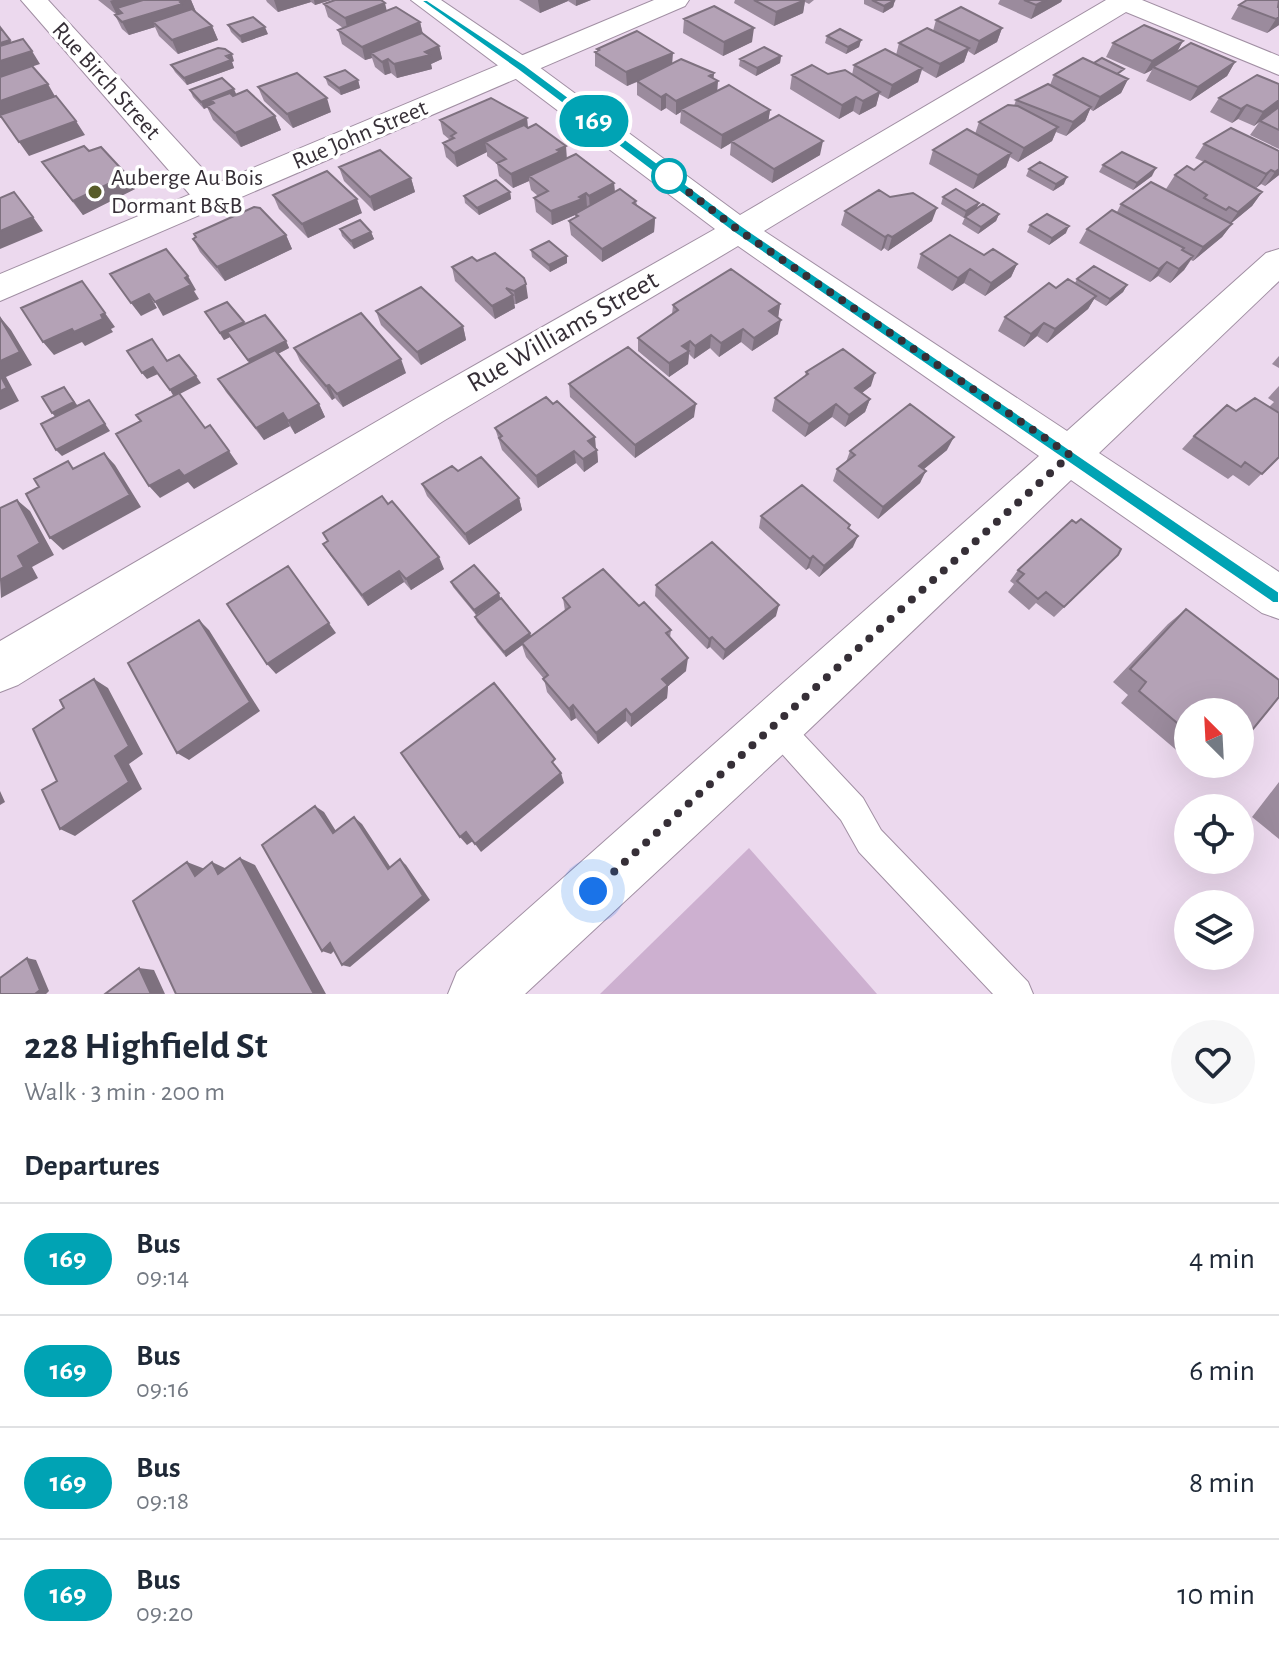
<!DOCTYPE html>
<meta charset="utf-8">
<style>
body{margin:0;font-family:"Alegreya Sans",sans-serif;background:#f6f6f7;color:#1f2937;height:100vh;display:flex;flex-direction:column;font-size:30px;white-space:nowrap}
*{box-sizing:border-box;margin:0}
p{font-size:26px;color:#747a83}
.icon{flex:none;width:44px;height:44px;fill:none;stroke:currentColor;stroke-width:2;stroke-linecap:round;stroke-linejoin:round}
.map{position:relative;height:994px;overflow:hidden}
.sheet{display:flex;flex-direction:column;background:#fff;flex:1}
.sheet>*{flex:none}
.badge{padding:0 16px;border-radius:26px;font-size:28px;line-height:52px}
.needle{width:52px;rotate:336deg}
.controls{position:absolute;left:1174px;top:698px;display:grid;gap:16px}
.controls a{display:grid;place-items:center;width:80px;height:80px;border-radius:50%;background:#fff;box-shadow:0 8px 32px #0002;font-size:40px}
.you{position:absolute;width:40px;height:40px;margin:-20px;border:6px solid #fff;border-radius:50%;background:#1a73e8;box-shadow:0 0 0 12px #1a73e833}
.map>.badge{position:absolute;translate:-50% -50%;box-shadow:0 0 0 4px #fff}
h2{padding:0 24px;font-size:30px;line-height:72px}
.round{display:grid;place-items:center;flex:none;width:84px;height:84px;border-radius:42px;background:#f6f6f7}
.summary{display:flex;align-items:center;justify-content:space-between;height:136px;padding:0 24px}
h1{font-size:38px;font-weight:600;line-height:60px}
ul{padding:0;list-style:none}
li{display:flex;align-items:center;gap:24px;height:112px;padding:0 24px;border-top:2px solid #e0e1e3}
li div{flex:1}
li b{display:block;font-size:30px}
li em{font-style:normal}
li .badge{min-width:88px;font-weight:700;text-align:center}
.map>svg:first-child{display:block}
.green{fill:#cdb0d0}
.lines{fill:none;stroke-linecap:round;stroke-linejoin:round}
.lane-casing{stroke:#a18fa3;stroke-width:2}
.street-casing{stroke:#a18fa3;stroke-width:2}
.secondary-casing{stroke:#a18fa3;stroke-width:2}
.lane{fill:#fff;fill-rule:evenodd}
.street{fill:#fff;fill-rule:evenodd}
.secondary{fill:#fff;fill-rule:evenodd}
.wall{fill:#9b8b9d}
.shaded-wall{fill:#7e717f}
.building{fill:#b4a2b6;stroke:#7e717f;stroke-width:2}
.line{fill:#00a3b4;stroke:#fff;stroke-width:2}
.walk{stroke:#362f37;stroke-width:8;stroke-dasharray:0 14.4}
.stop-dot{fill:#fff;stroke:#00a3b4;stroke-width:4}
.poi-dot{fill:#585c29;stroke:#fff;stroke-width:3}
.labels{text-anchor:middle;dominant-baseline:central;stroke-width:7;stroke-linejoin:round;paint-order:stroke}
.far-street-label{font-size:24px;fill:#362f37;stroke:#fff}
.far-poi-label{font-size:24px;fill:#362f37;stroke:#fff;text-anchor:start}
.street-label{font-size:28px;fill:#362f37;stroke:#fff}
</style>
<div class="map">
<svg width="1279" height="994" viewBox="0 0 1279 994">
<rect width="100%" height="100%" fill="#ecd9ee"/>
<path class="green" d="M749 848 877 994H600Z"/>
<g class="lines">
<g class="lane-casing">
<path id="lane" d="M776 712 786 716 863 798 881 830 1028 982 1033 994H993L859 852 841 820 766 736 762 726 766 716Z"/>
</g>
<g class="street-casing">
<path id="street" d="M21 0H48L223 191 228 198 223 205 211 208 199 205Z
M411 0H441L531 61 740 215 1106 0H1142L1279 56V75L1126 12 764 231 1067 431 1266 253 1279 249V281L1099 453 1279 572V619L1262 613 1071 480 794 744 525 994H448L457 972 1039 456 738 246 445 420 18 685 0 692V641L417 398 715 229Z"/>
</g>
<g class="secondary-casing">
<path id="secondary" d="M654 0H689L685 6 0 301V274Z"/>
</g>
<use href="#lane" class="lane"/>
<use href="#street" class="street"/>
<use href="#secondary" class="secondary"/>
</g>
<path class="wall" d="M98 0H191L196 12 212 26 218 40 178 54 159 36 155 27 129 35 122 29 115 15H117Z
M266 0H331L315 5 311 2 278 12 267 2Z
M519 0H591L576 6 568 1 540 13Z
M735 0H814L809 4 805 2 803 13 774 26 734 3Z
M864 0H895L893 7 883 13 864 4Z
M1000 0H1062L1061 2 1031 19 998 4Z
M1279 0V25L1267 33 1231 19 1239 5Z
M324 4 387 11 420 22 423 34 439 46 442 59 431 64 432 69 397 78 391 73 385 75 375 67 372 58 365 60 342 44 338 30 343 28 328 17Z
M684 19 752 42 723 56 683 33Z
M936 20 1002 28 997 42 974 55 968 51 964 62 936 78 922 70 918 82 888 99 879 94 876 106 859 115 853 111 839 119 790 89 792 75H852L854 65 896 55 899 43 933 31Z
M228 25 268 34 242 43 231 32Z
M827 36 861 40 859 47 846 54 825 43Z
M1183 41 1177 52 1235 62 1227 76 1190 101 1146 81 1152 70 1144 74 1106 57 1113 43Z
M597 49 672 63 714 73 713 78 717 91 770 110 768 121 820 155 772 183 730 155 731 143 721 149 680 123 681 112 676 115 666 108 661 111 637 95V82L627 86 595 66V52L597 51Z
M781 56 780 63 756 76 739 66 740 59Z
M234 61 232 62 234 68 187 85 175 72 171 65Z
M1054 75 1121 76 1128 79 1121 93 1093 111 1090 109 1085 121 1066 136 1056 132 1052 141 1018 162 1010 157 1006 167 973 189 929 164 933 150 975 134 979 122 1014 106 1016 100 1050 85Z
M325 77 358 80 360 88 341 95 328 85Z
M258 87 331 112 293 128 264 101Z
M190 90 236 94 275 116 281 130 241 147 213 120 207 107 204 109 193 97Z
M1219 98 1279 107 1254 126 1238 119 1232 123 1210 112Z
M1279 107V149L1250 135 1260 121Z
M527 118 528 128 567 158 614 183 615 192 636 201 637 205 655 218 654 232 602 262 571 235 569 221 576 218 575 215 552 225 536 212 534 198 538 196 531 190 529 181 513 188 499 176 497 164 487 156V152L457 167 446 157 443 143 450 140 443 134 440 120Z
M1231 128 1279 175 1265 186 1261 184 1256 188 1231 176 1262 192 1252 206 1231 223 1232 224 1222 237 1193 261 1191 260 1184 270 1170 283 1158 276 1150 282 1079 243 1087 229 1117 212 1121 204 1174 194 1166 189 1175 175 1194 170 1204 162 1195 158 1204 144Z
M89 151 127 175 135 189 83 215 52 176 42 162Z
M1103 165 1152 176 1133 190 1099 172Z
M339 167 411 178 415 192 374 211 344 181Z
M1029 169 1064 184 1053 191 1026 176Z
M510 192 511 199 479 215 465 203 464 196Z
M273 195 362 213 308 238 279 209Z
M943 197 977 208 999 214 996 221 978 234 962 224 965 217 964 218 941 204Z
M845 211 932 221 888 251 884 248 881 251 841 225Z
M1030 225 1066 233 1049 245 1027 232Z
M340 229 371 232 374 239 354 249 342 236Z
M286 235 292 249 225 281 200 252 193 239Z
M531 250 567 263 550 272 532 257Z
M921 254 984 255 1017 264 1011 277 985 296 964 283 952 291 917 268Z
M472 257 528 298 516 304H514L515 308 495 319 455 281 452 267Z
M1077 279 1127 285 1123 292 1106 306 1094 299 1088 309 1047 343 1037 336 1024 347 998 331 1005 317 1056 288 1075 283Z
M780 304 778 318V334L752 351 741 342 719 357 710 348 694 359 689 354 688 364 669 377 638 351V338L672 314 673 305Z
M376 311 463 326 466 340 421 365 381 325Z
M205 312 245 324 286 341 289 348 278 354 319 404 325 417 295 434 290 426 264 440 226 392 218 379 249 363 230 337 224 340Z
M294 348 406 373 343 407 335 398 332 400 300 361Z
M1279 356V368L1272 364Z
M806 372 871 386 862 393 870 399 865 412 845 427 832 417 805 437 772 411 775 398 805 376Z
M569 384 694 417 635 458 570 397Z
M1279 386V457L1249 486 1233 475 1228 479 1182 449 1194 436 1236 411 1269 407 1274 402 1268 398Z
M495 428 596 448 597 450 598 462 584 472 576 463 538 488 502 450Z
M947 450 924 469 920 483 878 519 833 481 837 469 846 462 850 451Z
M458 471 519 498 522 510 469 545 427 496 422 484Z
M761 516 849 529 853 547 819 577 809 568 806 570 759 528Z
M323 533 444 569 411 590 404 582 368 606 330 555 323 544 328 541Z
M1107 566 1054 617 1036 603 1029 610 1008 592 1014 584 1010 581 1018 570Z
M451 582 499 593 500 598 531 636 565 611 563 598 639 606 671 630 670 638 686 671 668 686 667 698 631 727 626 721 598 744 576 718 571 721 547 692 544 679 526 657 522 645 506 657 477 622 475 617 497 601 476 615 453 587Z
M656 585 776 616 723 660 710 647 707 649 655 596Z
M1186 609 1188 712V760L1121 703 1128 695 1113 682 1168 624Z
M1279 782V839L1252 817Z"/>
<path class="shaded-wall" d="M113 0H161L117 8 120 13 117 15 110 1Z
M185 0H191L196 12 153 22 155 27 129 35 122 22Z
M274 0H310L311 2 278 12Z
M314 0H331L315 5Z
M538 0H568V1L540 13Z
M576 0H591L576 6Z
M805 0 803 13 774 26 776 12Z
M895 0 893 7 883 13 884 6Z
M1046 0H1062L1061 2 1031 19 1036 5Z
M385 3 388 16 348 32 345 18Z
M1279 17V25L1267 33 1276 19Z
M420 22 423 36 371 53 372 58 365 60 362 47Z
M212 26 218 40 178 54 172 40Z
M265 27 268 34 242 43 240 36Z
M754 28 752 42 723 56 724 42Z
M1002 28 997 42 974 55 979 41Z
M10 40 18 53 0 59V43Z
M861 40 859 47 846 54 848 47Z
M1183 41 1175 55 1153 67 1152 70 1144 74 1152 61Z
M439 46 442 59 431 64 432 69 397 78 394 64Z
M969 48 964 62 936 78 940 64Z
M32 51 40 64 0 77V61Z
M673 53 672 66 627 86 626 72Z
M232 54 234 61 232 62 234 68 187 85 184 78Z
M781 56 780 63 756 76 757 68Z
M388 59 391 73 385 75 382 62Z
M1235 62 1227 76 1190 101 1198 87Z
M922 68 918 82 888 99 892 85Z
M714 73 713 83 718 81 717 95 681 109V112L676 115V101Z
M1128 79 1121 93 1093 111 1100 97Z
M358 80 360 88 341 95 339 88Z
M48 84 56 98 0 118V101Z
M234 89 237 96 211 100 213 105 204 109 201 102Z
M880 92 876 106 859 115 863 101Z
M666 94V108L661 111V97Z
M856 97 853 111 839 119 842 105Z
M327 98 331 112 293 128 287 114Z
M1279 100V107L1254 126 1263 112Z
M1247 105 1238 119 1232 123 1241 109Z
M1091 107 1085 121 1066 136 1073 122Z
M770 110 768 124 731 141V143L721 149 722 135Z
M275 116 281 130 241 147 235 133Z
M527 118 528 132 485 142 487 152 457 167 454 153Z
M76 121 85 135 29 156 19 142Z
M1058 127 1052 141 1018 162 1024 148Z
M823 141 820 155 772 183 774 169Z
M566 146 567 160 529 176V181L513 188 511 174Z
M1011 153 1006 167 973 189 978 175Z
M1156 168 1152 176 1133 190 1137 183Z
M1279 169V175L1265 186 1275 172Z
M1271 170 1261 184 1256 188 1266 174Z
M127 175 135 189 83 215 73 201Z
M1067 177 1064 184 1053 191 1056 184Z
M411 178 415 192 374 211 370 197Z
M614 183 615 197 590 210 589 196Z
M510 192 511 199 479 215 477 208Z
M1262 192 1252 206 1228 226 1238 212Z
M586 193 587 207 575 214V215L552 225 551 211Z
M357 199 362 213 308 238 302 224Z
M979 203 976 210 964 218 966 211Z
M937 208 932 221 888 251 892 237Z
M999 214 996 221 978 234 981 227Z
M33 217 43 231 0 249V231Z
M655 218 654 232 602 262V249Z
M1232 224 1222 237 1193 261 1203 247Z
M1069 226 1066 233 1049 245 1052 238Z
M371 232 374 239 354 249 351 241Z
M286 235 292 249 225 281 217 267Z
M888 235 884 248 881 251 885 237Z
M567 256V263L550 272 549 265Z
M1193 256 1184 270 1170 283 1179 269Z
M1167 262 1158 276 1150 282 1159 269Z
M1017 264 1011 277 985 296 991 283Z
M970 269 964 283 952 291 958 278Z
M188 276 196 290 194 291 199 299 163 316 155 302Z
M526 284 528 298 516 304 514 291Z
M1127 285 1123 292 1106 306 1110 299Z
M149 294 157 308 141 316 131 303Z
M513 295 515 308 495 319 492 306Z
M1096 296 1088 309 1047 343 1055 329Z
M780 304 778 318 769 311Z
M105 313 115 327 111 329 113 332 85 346 82 342 54 355 43 342Z
M0 317 11 330 32 365 6 377 19 401 0 410Z
M781 320 778 334 752 351 754 338Z
M244 322 247 329 227 332 230 337 224 340 220 333Z
M1044 323 1037 336 1024 347 1031 334Z
M463 326 466 340 421 365 417 352Z
M743 329 741 342 719 357 721 343Z
M711 335 710 348 694 359 695 346Z
M286 341 289 348 252 367 248 360Z
M690 341 688 364 669 377V363L682 346Z
M401 359 406 373 343 407 337 394Z
M153 367 158 374 147 379 142 373Z
M875 373 871 386 851 401 855 388Z
M196 376 201 383 174 397 170 390Z
M329 385 335 398 332 400 326 386Z
M64 387 80 409 58 420 52 413Z
M870 399 865 412 845 427 849 415Z
M89 400 110 431 62 456 56 450Z
M319 404 325 417 295 434 288 421Z
M696 404 694 417 635 458V445Z
M836 404 832 417 805 437 809 424Z
M283 413 290 426 264 440 256 428Z
M595 437 596 449 588 441Z
M954 437 947 450 913 478 919 466Z
M597 450 598 462 584 472 583 459Z
M229 451 238 464 194 489 188 482 160 498 149 486 179 470Z
M574 451 576 463 538 488 536 476Z
M104 453 115 465 141 507 63 550 50 538Z
M926 471 920 483 878 519 883 507Z
M519 498 522 510 469 545 465 534Z
M17 500 30 511 54 555 32 567 38 578 1 598 0 580 18 556Z
M858 536 853 547 819 577 824 566Z
M813 556 809 568 806 570 810 559Z
M439 557 444 569 411 590 406 579Z
M288 566 336 633 276 674 267 664Z
M399 571 404 582 368 606 362 595Z
M499 593 500 598 476 615 474 610Z
M779 605 776 616 723 660 725 650Z
M199 620 209 630 260 711 189 760 177 753Z
M530 633 532 638 506 657 504 652Z
M712 637 710 647 707 649 709 639Z
M688 658 686 671 668 686 667 698 631 727V715L662 679Z
M94 679 108 688 143 754 129 764 142 789 75 836 60 829 115 756Z
M573 705 576 718 571 721 569 709Z
M626 709V721L598 744 596 733Z
M561 773 564 783 481 852 475 844Z
M0 791 5 802 0 805Z
M315 806 324 812 341 839 333 833Z
M354 817 362 824 395 874 388 869Z
M466 832 473 841 467 845 460 837Z
M240 858 255 865 326 994H314Z
M400 859 406 865 430 900 350 967 342 965Z
M187 862 205 869 195 876Z
M212 862 229 870 218 874Z
M330 943 339 946 331 954 322 951Z
M27 958 36 960 49 991 46 994H35Z
M139 968 154 970 165 994H151Z"/>
<path class="building" d="M143 0H185L180 2 182 4 122 22 115 15 122 13 117 8Z
M335 0H381L385 3 345 18 324 4Z
M754 0H805L776 12Z
M872 0H895L884 6Z
M1024 0H1046L1036 5Z
M1247 0H1279L1278 7H1279V17L1276 19 1239 5Z
M714 6 754 28 724 42 684 19Z
M396 7 420 22 362 47 338 30Z
M961 7 1002 28 979 41 936 20Z
M192 9 212 26 172 40 153 22Z
M253 17 265 27 240 36 228 25Z
M1144 25 1183 41 1152 61 1113 43Z
M0 27 10 40 0 43Z
M927 28 969 48 940 64 899 43Z
M840 29 861 40 848 47 827 36Z
M637 31 673 53 626 72 595 52 599 50 597 49Z
M422 33 439 46 425 52 430 55 394 64 388 59 382 62 371 53Z
M23 39 32 51 0 61V46Z
M1191 43 1235 62 1198 87 1153 67Z
M764 47 781 56 757 68 740 59Z
M218 48 225 49 232 54 226 56 231 60 184 78 171 65Z
M885 49 922 68 892 85 854 65Z
M1083 58 1128 79 1100 97 1054 75Z
M1102 58 1124 69 1117 74 1094 63Z
M681 59 714 73 709 76 718 81 676 101 666 94 661 97 637 81Z
M812 65 828 74 845 70 880 92 863 101 856 97 842 105 792 75Z
M32 66 48 84 0 101V77Z
M345 70 358 80 339 88 325 77Z
M297 73 327 98 287 114 258 87Z
M1257 75 1279 84V100L1263 112 1247 105 1241 109 1219 98Z
M222 78 234 89 201 102 190 90Z
M1048 84 1091 107 1073 122 1016 100Z
M729 85 770 110 722 135 681 109Z
M247 90 275 116 235 133 207 106 214 103 211 100 230 93 233 96Z
M56 96 76 121 19 142 0 115Z
M491 98 527 118 454 153 443 143 454 138 451 136 456 133 440 120Z
M1008 105 1018 106 1058 127 1024 148 979 122Z
M1279 107V130L1260 121Z
M779 115 823 141 774 169 731 141Z
M536 124 566 146 557 150 560 152 511 174 497 163 506 159 485 142 524 125 528 128Z
M1231 128 1279 151V169L1275 172 1271 170 1266 174 1204 144Z
M967 129 1011 153 978 175 933 150Z
M84 146 89 151 101 147 127 175 73 201 42 162Z
M380 150 411 178 370 197 339 167Z
M1122 152 1156 168 1137 183 1103 165Z
M576 154 614 183 589 196 586 193 579 197 582 199 551 211 534 198 548 191 529 176Z
M1205 161 1262 192 1238 212 1229 207 1226 210 1204 198 1207 195 1175 175 1187 166 1194 170Z
M1040 162 1067 177 1056 184 1029 169Z
M327 171 357 199 302 224 273 195Z
M496 180 510 192 477 208 464 196Z
M1151 182 1232 224 1203 247 1121 204Z
M620 189 636 201 633 203 655 218 602 249 569 221 578 216 575 214Z
M956 189 979 203 966 211 943 197Z
M879 190 890 197 913 193 937 208 892 237 888 235 885 237 845 211Z
M14 192 33 217 0 231V198Z
M983 204 999 214 981 227 965 217Z
M254 207 260 208 286 235 217 267 193 239 196 237 194 234Z
M1112 210 1184 248 1182 250 1193 256 1179 269 1167 262 1159 269 1087 229Z
M1047 214 1069 226 1052 238 1030 225Z
M360 220 371 232 351 241 340 229Z
M950 235 984 255 993 249 1017 264 991 283 970 269 958 278 921 254Z
M549 241 567 256 549 265 531 250Z
M166 249 188 276 185 278 191 285 155 302 149 294 131 303 110 274Z
M495 253 524 278 526 284 514 291 506 288 513 295 492 306 452 267 472 257 477 261Z
M1094 266 1127 285 1110 299 1077 279Z
M731 269 780 304 769 311 781 320 754 338 743 329 721 343 711 335 695 346 690 341 682 346 689 351 669 363 638 338 678 310 673 305Z
M1068 279 1096 296 1055 329 1044 323 1031 334 1005 317 1049 283 1056 288Z
M82 281 105 313 101 315 103 319 74 332 72 329 43 342 21 308Z
M421 287 463 326 417 352 376 311Z
M227 302 244 322 220 333 205 312Z
M361 313 401 359 337 394 329 385 326 386 294 348Z
M265 315 286 341 248 360 227 332Z
M0 318 20 352 0 361Z
M152 339 167 361 179 355 196 376 170 390 153 367 142 373 127 351Z
M628 347 696 404 635 445 569 384Z
M843 349 875 373 855 388 870 399 849 415 836 404 809 424 775 398 808 374 806 372Z
M275 350 319 404 288 421 283 413 256 428 218 379Z
M0 375 7 388 0 391Z
M64 387 74 402 52 413 42 397Z
M179 393 205 428 210 425 229 451 184 476 179 470 149 486 116 434 141 421 136 415Z
M546 397 553 404 557 401 595 437 588 441 597 450 583 459 574 451 536 476 499 438 502 436 495 428Z
M1255 398 1279 413V457L1262 474 1245 462 1241 467 1194 436 1227 405 1236 411Z
M89 400 105 424 56 450 41 424Z
M910 404 954 437 919 466 926 471 883 507 837 469 855 455 850 451Z
M104 453 130 495 50 538 26 494 39 487 34 479 68 461 73 469Z
M481 457 519 498 465 534 422 484 452 466 458 471Z
M802 485 850 525 848 528 858 536 824 566 813 556 810 559 761 516Z
M382 496 388 504 392 501 439 557 406 579 399 571 362 595 323 544 328 541 323 533Z
M17 500 40 543 18 556 24 567 0 580V508Z
M1081 519 1121 549 1118 555 1064 607 1046 592 1038 599 1017 581 1024 574 1018 570 1072 520 1076 523Z
M712 542 779 605 725 650 712 637 709 639 656 585Z
M474 565 499 593 474 610 451 582Z
M288 566 329 623 267 664 227 604Z
M603 569 639 606 644 602 671 630 666 633 688 658 662 679 668 685 631 715 626 709 596 733 573 705 569 709 543 679 548 675 522 643 570 607 563 598Z
M501 598 530 633 504 652 475 617Z
M1186 609 1279 680V697L1240 745V712H1188V732L1139 691 1146 682 1130 669Z
M199 620 250 702 177 753 128 663Z
M94 679 129 746 115 756 129 782 60 829 42 790 57 781 33 729 64 708 60 700Z
M494 683 555 759 552 762 561 773 475 844 466 832 460 837 401 753Z
M315 806 333 833 354 817 388 869 400 859 423 896 342 965 330 943 322 951 262 845Z
M240 858 314 994H176L133 901 187 862 195 876 212 862 218 874Z
M27 958 40 990 35 994H0V978Z
M139 968 151 994H105Z"/>
<path class="line" d="M420 0H427L525 65 742 226 1279 592V603H1273L733 232 518 70Z"/>
<g class="lines">
<path class="walk" d="M593 891 1070 455 737 229 660 170 669 176"/>
</g>
<circle class="stop-dot" cx="669" cy="176" r="16"/>
<circle class="poi-dot" cx="95" cy="192" r="8"/>
<g class="labels">
<g class="far-street-label">
<text transform="translate(106 81) rotate(48)">Rue Birch Street</text>
<text transform="translate(360 135) rotate(-23)">Rue John Street</text>
</g>
<g class="far-poi-label">
<text x="111" y="178">Auberge Au Bois<tspan x="111" dy="28">Dormant B&amp;B</tspan></text>
</g>
<g class="street-label">
<text transform="translate(563 332) rotate(-30)">Rue Williams Street</text>
</g>
</g>
</svg>
<div class="controls">
<a><svg class="needle" viewBox="-14 -14 28 28"><path d="M0-13l5 13h-10z" fill="#e53935"/><path d="M0 13l5-13h-10z" fill="#747a83"/></svg></a>
<a><svg class="icon" aria-label="locate" viewBox="0 0 24 24"><circle cx="12" cy="12" r="6"/><path d="M12 2v4M12 18v4M2 12h4M18 12h4"/></svg></a>
<a><svg class="icon" aria-label="layers" viewBox="0 0 24 24"><path d="M12 4l9 5-9 5-9-5zM3 14l9 5 9-5"/></svg></a>
</div>
<div class="you" style="left:593px;top:891px"></div>
<b class="badge" style="left:594px;top:121px;background:#00a3b4;color:#fff">169</b>
</div>
<section class="sheet">
<div class="summary"><div><h1>228 Highfield St</h1><p>Walk · 3 min · 200 m</p></div><a class="round"><svg class="icon" aria-label="heart" viewBox="0 0 24 24"><path d="M12 20l-8-8c-3-5 5-10 8-4 3-6 11-1 8 4z"/></svg></a></div>
<h2>Departures</h2>
<ul>
<li><span class="badge" style="background:#00a3b4;color:#fff">169</span><div><b>Bus</b><p>09:14</p></div><em>4 min</em></li>
<li><span class="badge" style="background:#00a3b4;color:#fff">169</span><div><b>Bus</b><p>09:16</p></div><em>6 min</em></li>
<li><span class="badge" style="background:#00a3b4;color:#fff">169</span><div><b>Bus</b><p>09:18</p></div><em>8 min</em></li>
<li><span class="badge" style="background:#00a3b4;color:#fff">169</span><div><b>Bus</b><p>09:20</p></div><em>10 min</em></li>
</ul>
</section>
